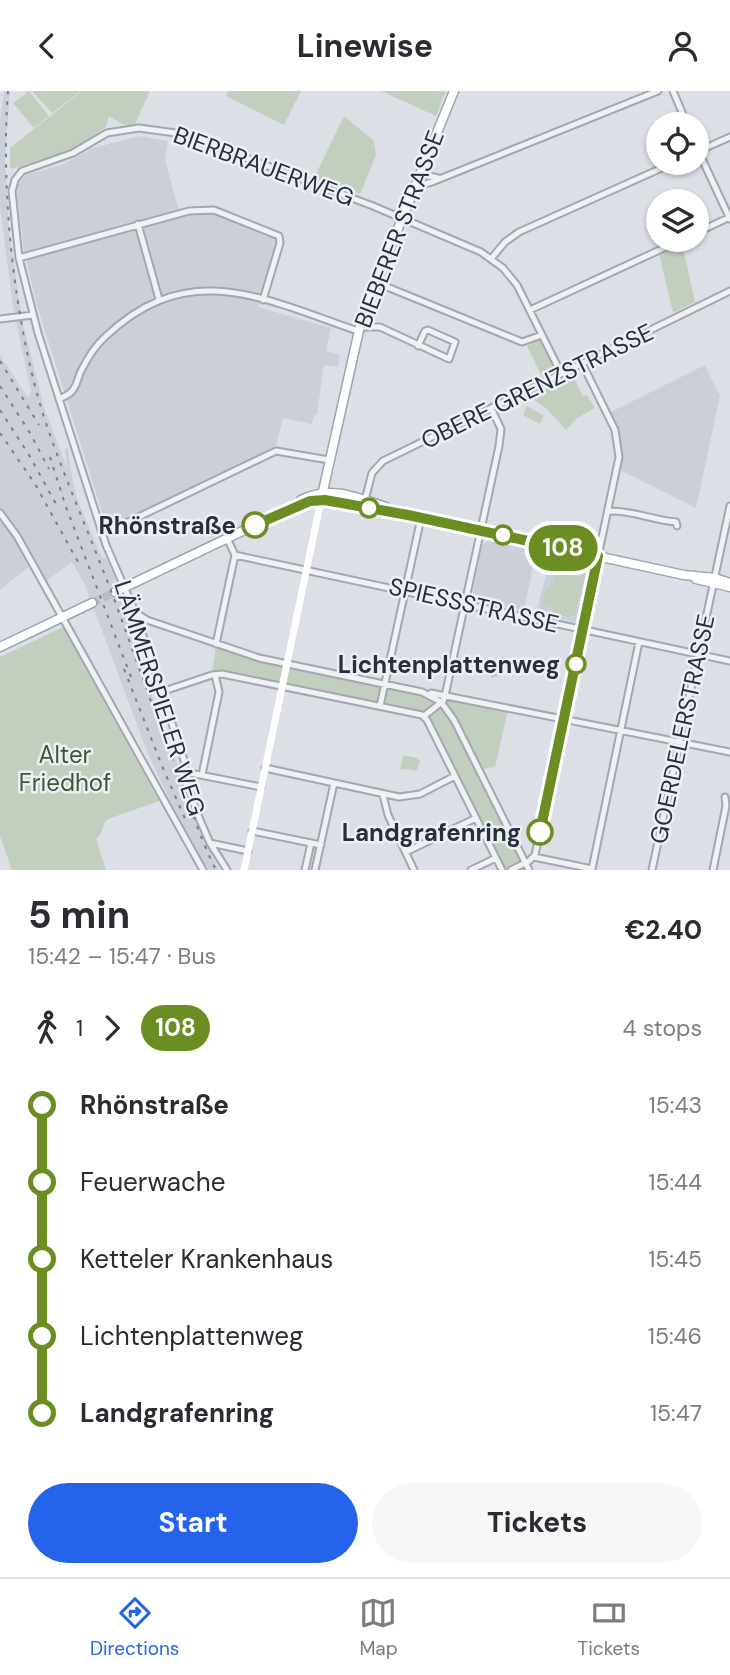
<!DOCTYPE html>
<meta charset="utf-8">
<style>
body{margin:0;font-family:"DM Sans",sans-serif;background:#f7f7f7;color:#2b2b33;height:100vh;display:flex;flex-direction:column;font-size:26px;white-space:nowrap}
*{box-sizing:border-box;margin:0}
p{font-size:23px;color:#7c7c81}
.icon{flex:none;width:38px;height:38px;fill:none;stroke:currentColor;stroke-width:2;stroke-linecap:round;stroke-linejoin:round}
.map{position:relative;height:779px;overflow:hidden}
.sheet{display:flex;flex-direction:column;background:#fff;flex:1}
.sheet>*{flex:none}
.badge{padding:0 14px;border-radius:23px;font-size:24px;line-height:46px}
.buttons{position:absolute;left:646px;top:21px;display:grid;gap:14px}
.buttons a{display:grid;place-items:center;width:63px;height:63px;border-radius:50%;background:#fff;box-shadow:0 2px 5px #0004;font-size:35px}
.map>.badge{position:absolute;translate:-50% -50%;box-shadow:0 0 0 4px #fff}
.legs{display:flex;align-items:center;gap:10px;height:77px;padding:0 28px;font-size:23px}
.legs p{margin-inline-start:auto}
.head{display:flex;align-items:center;justify-content:space-between;height:119px;padding:0 28px}
h1{font-size:38px;font-weight:700;line-height:52px}
.action{display:flex;gap:14px;margin-top:auto;padding:14px 28px}
.action a{flex:1;height:80px;border-radius:42px;background:#2563eb;color:#fff;font-size:28px;font-weight:700;line-height:80px;text-align:center}
.action a+a{background:#f7f7f7;color:#2b2b33}
ul{padding:0 28px;list-style:none}
li{display:flex;align-items:center;gap:24px;height:77px;font-size:26px}
li i{display:grid;place-items:center;width:10px;height:100%;margin:0 9px;background:currentColor}
li i::after{content:'';width:18px;height:18px;margin:-9px;border:5px solid;border-radius:50%;background:#fff}
li p{margin-inline-start:auto}
li:first-child i{background:linear-gradient(#0000 50%,currentColor 0)}
li:last-child i{background:linear-gradient(currentColor 50%,#0000 0)}
header{display:flex;justify-content:space-between;align-items:center;height:91px;padding:0 28px;background:#fff;font-size:32px;font-weight:700}
.tabs{display:flex;justify-content:space-around;align-items:center;height:98px;border-top:2px solid #e1e1e2;background:#fff;font-size:19px;color:#7c7c81}
.tabs a{display:grid;justify-items:center;gap:4px}
.tabs .active{color:#2563eb}
.map>svg:first-child{display:block}
.built{fill:#cbd0d8}
.green{fill:#c3cfbe}
.lines{fill:none;stroke-linecap:round;stroke-linejoin:round}
.primary-tunnel{stroke:#b8bdc4;stroke-width:8;stroke-dasharray:8 4;stroke-linecap:butt}
.street-casing{stroke:#a2a7b0;stroke-width:9}
.primary-casing{stroke:#9ca5b1;stroke-width:11}
.street{stroke:#eff1f4;stroke-width:5}
.secondary{stroke:#fff;stroke-width:7}
.primary{stroke:#fff;stroke-width:8}
.rail{stroke:#77808f;stroke-width:2;stroke-dasharray:3.5 7;stroke-linecap:butt}
.line-1-casing{stroke:#fff;stroke-width:16}
.line-1{stroke:#6b8e23;stroke-width:10}
.stop-1-dot{fill:#fff;stroke:#6b8e23;stroke-width:3.5}
.labels{text-anchor:middle;dominant-baseline:central;stroke-width:5;stroke-linejoin:round;paint-order:stroke}
.street-label{font-size:24px;fill:#272f3c;stroke:#eceff4}
.stop-label{font-size:24px;font-weight:bold;fill:#272f3c;stroke:#eceff4;text-anchor:end}
.park-label{font-size:24px;fill:#3c5735;stroke:#eceff4}
</style>
<header><svg class="icon" aria-label="back" viewBox="0 0 24 24"><path d="M15 5l-7 7 7 7"/></svg>Linewise<svg class="icon" aria-label="person" viewBox="0 0 24 24"><circle cx="12" cy="8" r="4"/><path d="M4 21q1-7 8-7t8 7"/></svg></header>
<div class="map">
<svg width="730" height="779" viewBox="0 0 730 779">
<rect width="100%" height="100%" fill="#dce0e6"/>
<path class="built" d="M4 0H10L5 69 9 140 23 233 44 316 67 377 65 357H68L72 386 78 410 102 467 107 468 133 533 130 544 207 754 219 779H208L169 708 146 658 85 494 72 471 46 490 32 473 0 499V264L28 307 31 300 13 216 0 116V29Z
M140 45 168 50 165 69 180 124 198 121 213 122 273 144 276 153 258 216 331 237 326 260 340 264 338 276 324 274 317 324H314L312 333 283 327 276 355 107 437 36 211 24 159 17 102 18 94 26 84 61 74 88 60 89 58Z
M705 274 720 305 696 417 620 379 623 364 621 349 611 321Z
M488 449 536 460 524 520 473 510 472 507 482 454Z
M555 464 591 472 578 532 536 523 550 469 554 470Z"/>
<path class="green" d="M29 0 49 25 34 37 13 12Z
M32 0H81L52 22Z
M82 0H150L134 35 122 33 109 25 106 36 72 58 12 78 10 76V57Z
M228 0H301L284 34 226 5Z
M381 0H446L436 25Z
M344 25 374 50 376 64 360 103 314 87Z
M682 152 695 211 673 222 659 162Z
M542 248 557 278 542 286 527 255Z
M573 285 583 305 587 304 595 317 577 327 566 339 547 318 530 306Z
M527 315 544 325 540 333 523 324Z
M584 473 587 474 575 524 569 526 554 523 553 517 542 515 546 498 553 491 556 480 581 486Z
M63 536 159 710 108 728C101 733 104 743 96 748L106 779H12L0 745V566Z
M216 556 291 578 427 606 440 614 453 630 527 779H504L428 627 424 622 223 581H212Z
M500 566 510 567 508 579H503L502 584 492 587C485 579 493 572 500 566Z
M448 607 508 619 495 676 483 678 458 631 445 613Z
M403 664 417 667 420 670 417 680 405 678 400 679Z"/>
<g class="lines">
<path class="primary-tunnel" d="M92 512 115 501"/>
<g class="street-casing">
<path id="street" d="M673 0 687 33
M696 55 730 128
M696 61 730 46
M420 83 438 87
M417 90 425 93 432 91 658 0
M138 133 159 208
M696 142 730 126
M19 167 189 120 214 119 279 145 280 152 263 209
M491 168 505 151 519 141 673 72
M375 191 522 251 542 244
M530 219 681 149
M0 228 33 224
M359 236H380L449 268 455 251 428 239 425 240 418 255
M59 308C63 306 69 304 72 300 77 295 78 286 81 280 87 268 95 255 105 246 189 166 264 208 358 240
M365 409 372 382 383 370 730 200
M608 420C632 419 652 429 676 431L677 435
M0 422 17 445 203 779
M103 443 276 360 329 369
M227 447 235 464
M235 464 730 570
M135 521 147 529 259 567 422 601 441 611 454 629 529 779
M216 553 235 464
M161 601 212 584 222 583 422 624 427 629 502 779
M431 602 730 661
M380 615 421 427
M424 625 443 610 445 605 499 355 501 338 491 317
M265 677 399 706 420 703 455 685
M185 681 261 696
M202 684 219 601 215 584
M383 704 388 724 414 779
M252 740 321 754
M210 752 248 760
M406 761 476 727
M534 766 592 778
M592 778 639 551
M227 779 210 752 200 729 185 689 184 669 135 521 106 454 38 242 19 167 12 100 15 89 22 80 73 62 107 42 139 37 183 43 373 115 481 161 503 177 517 194 561 282
M305 779 311 752
M315 779 334 692
M471 779 496 767
M511 779 529 770 535 764 619 366 615 339 582 272
M652 779 730 415
M713 779 726 715 725 706"/>
</g>
<g class="primary-casing">
<path id="primary" d="M301 409C330 394 356 406 386 416
M321 409 362 226 454 0
M696 488 730 496
M115 501 255 434 310 410 321 409 408 424 684 484 715 487 730 492
M0 556 92 512"/>
</g>
<use href="#street" class="street"/>
<path class="secondary" d="M244 779 321 409"/>
<use href="#primary" class="primary"/>
<path class="rail" d="M8 0C0 103 15 246 50 344 72 406 99 465 121 527 140 580 159 633 179 686 191 717 201 750 216 779
M0 270 39 334
M0 295 30 342 49 378
M0 319 29 364 56 413
M0 342 35 393 78 471
M50 366 66 416 131 586
M124 578 162 675 186 730"/>
</g>
<g class="lines">
<g class="line-1-casing">
<path id="line-1" d="M255 434 310 410 325 409 408 424 598 465 540 741"/>
</g>
<use href="#line-1" class="line-1"/>
</g>
<g class="stop-1-dot">
<circle cx="369" cy="417" r="9"/>
<circle cx="255" cy="434" r="12"/>
<circle cx="503" cy="444" r="9"/>
<circle cx="576" cy="573" r="9"/>
<circle cx="540" cy="741" r="12"/>
</g>
<g class="labels">
<g class="street-label">
<text transform="translate(264 75) rotate(20)">BIERBRAUERWEG</text>
<text transform="translate(399 138) rotate(-69)">BIEBERER STRASSE</text>
<text transform="translate(537 295) rotate(-26)">OBERE GRENZSTRASSE</text>
<text transform="translate(474 514) rotate(13)">SPIESSSTRASSE</text>
<text transform="translate(160 607) rotate(72)">LÄMMERSPIELER WEG</text>
<text transform="translate(682 638) rotate(-78)">GOERDELERSTRASSE</text>
</g>
<g class="stop-label">
<text x="236" y="434">Rhönstraße</text>
<text x="560" y="573">Lichtenplattenweg</text>
<text x="521" y="741">Landgrafenring</text>
</g>
<g class="park-label">
<text x="65" y="663">Alter<tspan x="65" dy="28">Friedhof</tspan></text>
</g>
</g>
</svg>
<div class="buttons">
<a><svg class="icon" aria-label="locate" viewBox="0 0 24 24"><circle cx="12" cy="12" r="6"/><path d="M12 2v4M12 18v4M2 12h4M18 12h4"/></svg></a>
<a><svg class="icon" aria-label="layers" viewBox="0 0 24 24"><path d="M12 4l9 5-9 5-9-5zM3 14l9 5 9-5"/></svg></a>
</div>
<b class="badge" style="left:563px;top:457px;background:#6b8e23;color:#fff">108</b>
</div>
<section class="sheet">
<div class="head"><div><h1>5 min</h1><p>15:42 – 15:47 · Bus</p></div><b>€2.40</b></div>
<div class="legs"><svg class="icon" aria-label="walk" viewBox="0 0 24 24"><circle cx="13" cy="4" r="2"/><path d="M13 8l-2 6 4 7M11 14l-3 7M7 12l3-4h3l4 4"/></svg>1<svg class="icon" aria-label="forward" viewBox="0 0 24 24"><path d="M9 5l7 7-7 7"/></svg><b class="badge" style="background:#6b8e23;color:#fff">108</b><p>4 stops</p></div>
<ul>
<li><i style="color:#6b8e23"></i><b>Rhönstraße</b><p>15:43</p></li>
<li><i style="color:#6b8e23"></i><span>Feuerwache</span><p>15:44</p></li>
<li><i style="color:#6b8e23"></i><span>Ketteler Krankenhaus</span><p>15:45</p></li>
<li><i style="color:#6b8e23"></i><span>Lichtenplattenweg</span><p>15:46</p></li>
<li><i style="color:#6b8e23"></i><b>Landgrafenring</b><p>15:47</p></li>
</ul>
<div class="action"><a>Start</a><a>Tickets</a></div>
</section>
<nav class="tabs">
<a class="active"><svg class="icon" aria-label="directions" viewBox="0 0 24 24"><path d="M12 3l9 9-9 9-9-9zM9 14v-3h6M13 9l2 2-2 2"/></svg>Directions</a>
<a><svg class="icon" aria-label="map" viewBox="0 0 24 24"><path d="M3 6l6-2 6 2 6-2v14l-6 2-6-2-6 2zM9 4v14M15 6v14"/></svg>Map</a>
<a><svg class="icon" aria-label="tickets" viewBox="0 0 24 24"><path d="M3 7h18v10H3zM15 7v10"/></svg>Tickets</a>
</nav>
